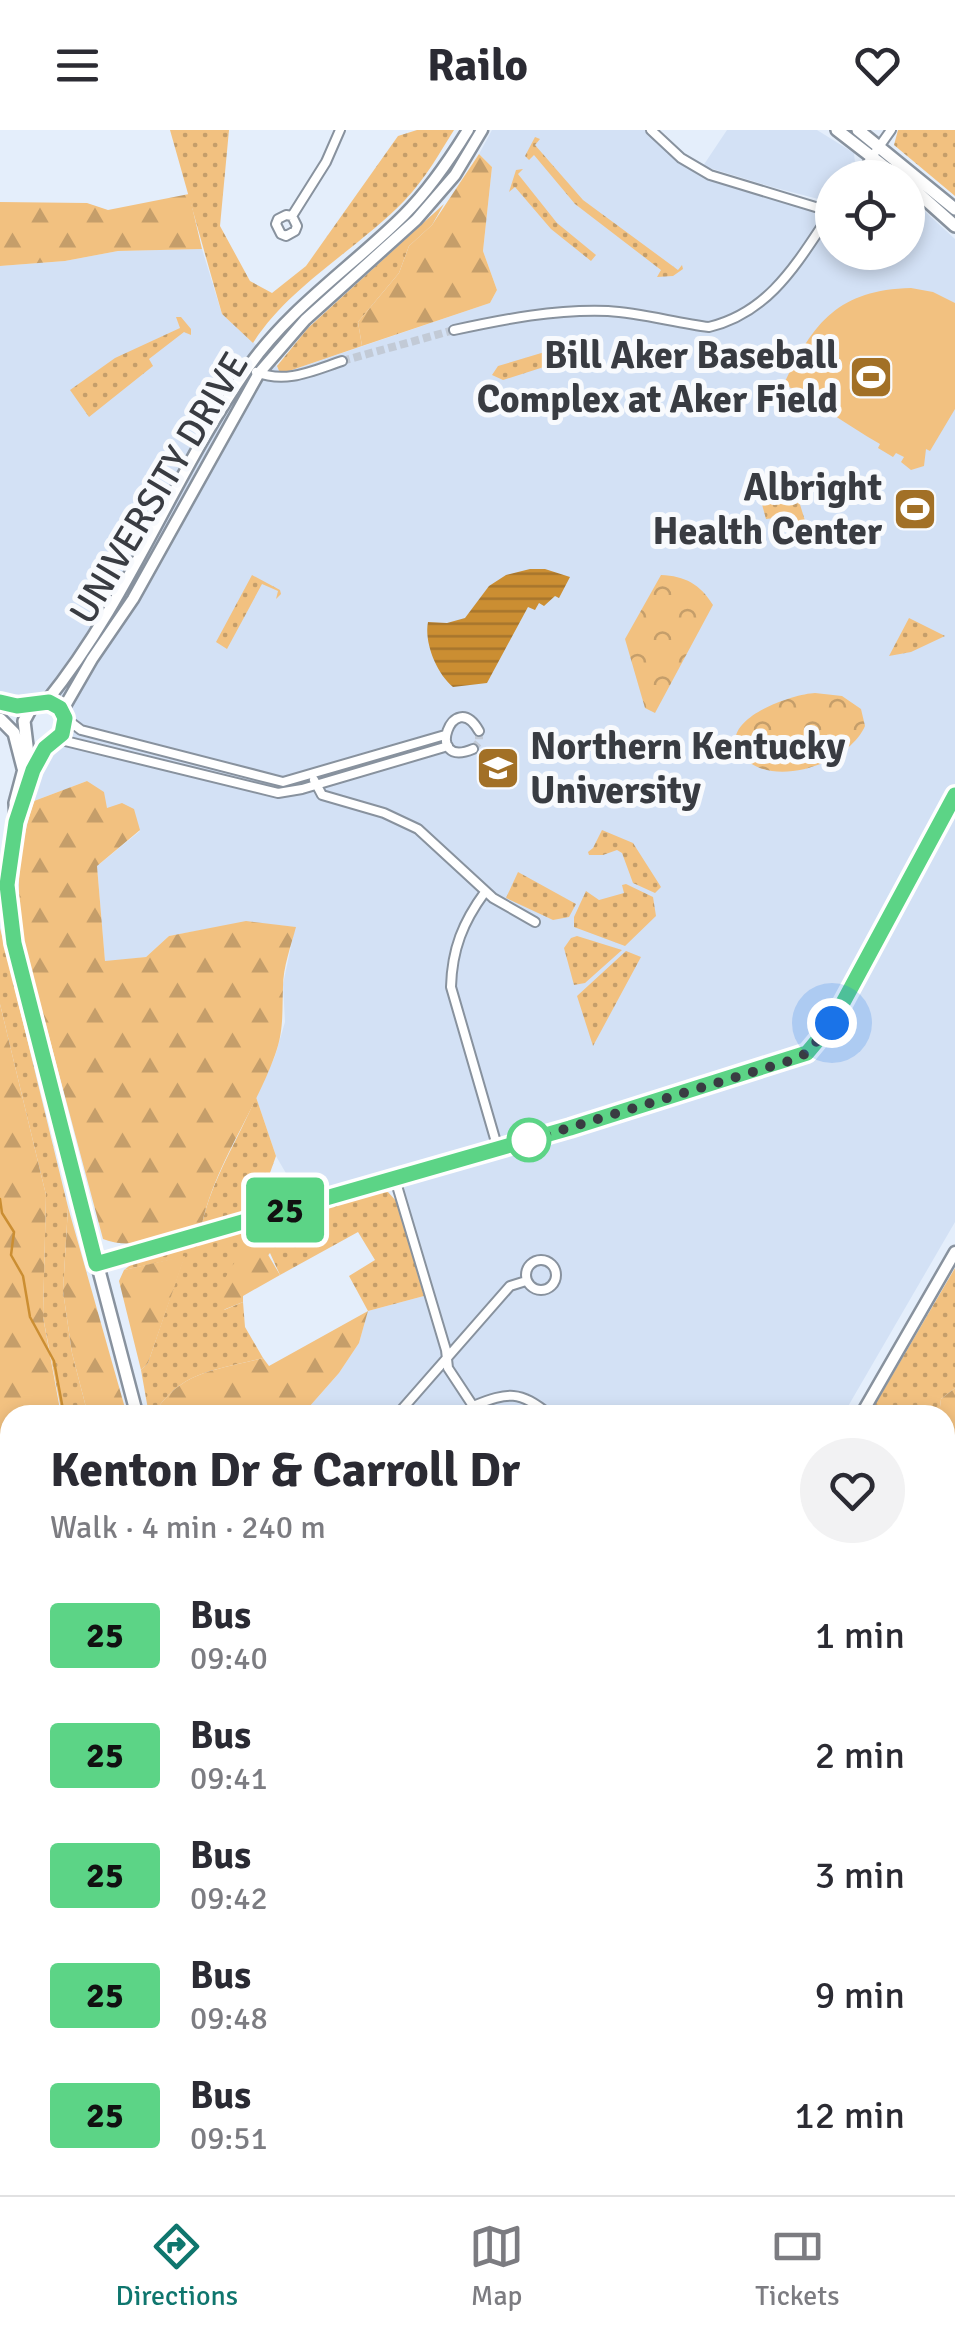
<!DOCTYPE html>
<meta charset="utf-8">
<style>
body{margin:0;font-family:Signika,sans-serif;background:#f2f2f3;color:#2b2b33;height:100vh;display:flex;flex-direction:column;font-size:38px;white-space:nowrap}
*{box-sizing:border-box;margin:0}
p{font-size:32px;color:#7c7c81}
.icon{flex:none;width:55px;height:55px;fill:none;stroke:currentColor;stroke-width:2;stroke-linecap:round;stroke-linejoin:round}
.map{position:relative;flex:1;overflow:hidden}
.details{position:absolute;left:0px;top:1275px;width:955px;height:790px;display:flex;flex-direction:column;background:#fff;border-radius:30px 30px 0 0;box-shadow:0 5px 15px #0003}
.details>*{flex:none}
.badge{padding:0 20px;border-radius:8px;font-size:35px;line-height:65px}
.controls{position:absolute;left:815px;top:30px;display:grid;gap:20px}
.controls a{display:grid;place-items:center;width:110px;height:110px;border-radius:50%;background:#fff;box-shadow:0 5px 15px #0003;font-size:50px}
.you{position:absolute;width:50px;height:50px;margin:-25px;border:8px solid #fff;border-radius:50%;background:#1a73e8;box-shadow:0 0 0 15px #1a73e833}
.map>.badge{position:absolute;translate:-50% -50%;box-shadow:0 0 0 5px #fff}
.round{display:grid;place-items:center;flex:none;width:105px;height:105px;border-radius:52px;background:#f2f2f3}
.summary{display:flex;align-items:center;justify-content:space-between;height:170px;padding:0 50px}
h1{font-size:48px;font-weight:700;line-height:75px}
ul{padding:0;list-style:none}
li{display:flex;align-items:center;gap:30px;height:120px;padding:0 50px}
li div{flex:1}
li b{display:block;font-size:38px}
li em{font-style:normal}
li .badge{min-width:110px;font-weight:700;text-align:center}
header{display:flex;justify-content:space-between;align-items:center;height:130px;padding:0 50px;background:#fff;font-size:45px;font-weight:700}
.tab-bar{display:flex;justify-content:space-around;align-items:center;height:140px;border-top:2px solid #e1e1e2;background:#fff;font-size:28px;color:#7c7c81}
.tab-bar a{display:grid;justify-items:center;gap:5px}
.tab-bar .active{color:#0f766e}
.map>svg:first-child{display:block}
.built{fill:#d3e1f5}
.grass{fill:url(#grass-dots)}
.forest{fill:url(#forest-firs)}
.park{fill:url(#park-crowns)}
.pitch{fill:#f2c180}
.water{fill:url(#water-rules)}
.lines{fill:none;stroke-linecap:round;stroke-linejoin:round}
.stream{stroke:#cb8e32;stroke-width:2.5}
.minor-tunnel{stroke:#c2cad6;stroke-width:8;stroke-dasharray:8 4;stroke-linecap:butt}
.minor-casing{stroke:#88929e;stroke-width:12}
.tertiary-casing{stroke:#88929e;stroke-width:15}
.secondary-casing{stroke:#88929e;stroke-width:16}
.motorway-casing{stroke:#cfd0d2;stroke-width:19}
.minor{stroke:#fff;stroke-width:8}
.tertiary{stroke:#fff;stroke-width:10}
.secondary{stroke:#fff;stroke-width:11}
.motorway{stroke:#358aef;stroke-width:14}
.line-casing{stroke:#fff;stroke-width:22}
.line{stroke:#5cd486;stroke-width:15}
.walk{stroke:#393c42;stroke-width:10;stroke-dasharray:0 18}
.stop-dot{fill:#fff;stroke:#5cd486;stroke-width:5}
.labels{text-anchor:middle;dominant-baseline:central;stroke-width:10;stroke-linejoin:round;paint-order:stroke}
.poi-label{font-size:38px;font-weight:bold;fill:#393c42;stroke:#f8fafd;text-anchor:end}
.street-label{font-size:38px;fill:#393c42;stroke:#f8fafd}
</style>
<header><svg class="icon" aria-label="menu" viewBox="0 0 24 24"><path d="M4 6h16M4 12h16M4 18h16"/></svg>Railo<svg class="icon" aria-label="heart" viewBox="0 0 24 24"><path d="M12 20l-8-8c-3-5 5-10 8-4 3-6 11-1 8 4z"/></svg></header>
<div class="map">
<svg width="955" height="2065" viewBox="0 0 955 2065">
<defs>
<pattern id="grass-dots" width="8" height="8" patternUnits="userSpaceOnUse" patternTransform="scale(2.5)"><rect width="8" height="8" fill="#f2c180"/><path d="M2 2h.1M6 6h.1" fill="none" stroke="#c59e6a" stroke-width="1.8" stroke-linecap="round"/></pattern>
<pattern id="forest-firs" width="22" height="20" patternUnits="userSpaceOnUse" patternTransform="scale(2.5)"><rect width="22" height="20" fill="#f2c180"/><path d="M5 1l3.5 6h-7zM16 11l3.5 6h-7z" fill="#c59e6a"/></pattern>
<pattern id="park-crowns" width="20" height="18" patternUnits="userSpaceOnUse" patternTransform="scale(2.5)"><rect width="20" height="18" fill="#f2c180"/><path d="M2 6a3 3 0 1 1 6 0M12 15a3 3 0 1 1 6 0" fill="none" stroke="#c59e6a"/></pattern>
<pattern id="water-rules" width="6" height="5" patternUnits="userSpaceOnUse" patternTransform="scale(2.5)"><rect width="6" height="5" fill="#cb8e32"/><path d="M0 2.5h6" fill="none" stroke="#a6752c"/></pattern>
</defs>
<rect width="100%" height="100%" fill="#e4eefb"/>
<path class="built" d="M492 0H645L675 30 710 49 832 87V122H908V66L955 109V1092L843 1285H302L339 1243 359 1213 368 1181 424 1166 397 1072 386 1047 302 1071 276 1026 256 967 275 926 285 892 283 854 295 797 246 792 169 806 146 827 105 832 97 736 140 701 107 678 87 651 34 671 44 630 67 605 69 582 62 573 39 567 35 563 11 566 0 562V136L65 131 118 121 202 119 222 184 274 231 279 241 286 242 490 173 497 160 483 121 492 37 479 24Z
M727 0H817L854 23 855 33 847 47 832 48V65L826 71 772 57 703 36Z
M103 2055H314L310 2065H118Z"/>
<path class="grass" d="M170 0H229L220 96 250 151 272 163 306 136 398 6 417 0H454C439 24 425 49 405 70 358 119 290 155 253 213L222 184Z
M898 0H955V66L894 15Z
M535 7 540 9 535 15 583 70 678 140 682 135 683 139 673 146 657 147 661 140 575 74 534 25 529 30 525 26Z
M523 39 518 44 557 93 596 125 591 131 551 99 515 57 509 62 516 40Z
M444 74 432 95 409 116 399 143 358 192 362 216 286 242 279 241 277 236 308 198Z
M176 187H181L191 199V205L184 202 149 229 153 236 89 287 70 260 115 228 180 198Z
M578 212 584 215 578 226 503 250 492 245 498 236Z
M794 355 810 407 774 388 766 389 760 367Z
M252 445 280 460 281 464 276 469 278 461 262 454 227 519 216 512Z
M909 488 945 506 911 522 889 526Z
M602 700 633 713 661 757 655 763 633 753 622 723 617 720 603 725H589L588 722 593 718Z
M518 742 576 774 569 787 553 790 506 768Z
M626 754 653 767 656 786 625 816 574 797V787L586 761 599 770 624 763 622 755Z
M0 798 68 1077 63 1161 72 1223 88 1285H62L43 1187 46 1065 0 874Z
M577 806 622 820 585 853 574 855 564 818 571 808Z
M626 821 641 827 593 916 577 866Z
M256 967 276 1026 260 1071 296 1064 302 1071 202 1094C212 1049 238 1010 256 967Z
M377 1060 388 1062 397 1072 424 1166 368 1181 349 1146 375 1130 358 1102 280 1145 270 1123 224 1180 243 1172 245 1197 263 1228C215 1241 181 1240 153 1285H149L141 1240 148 1233 184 1127 124 1140 133 1133 194 1113Z
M955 1138V1258L941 1269 939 1285H869Z
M10 1559V1736L0 1738V1583Z
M10 1806V1990L0 1954V1811Z"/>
<path class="forest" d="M479 24 492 37 483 121 497 160 490 173 362 216 358 192 399 143 409 116 432 95Z
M189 64 202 119 118 121 65 131 0 136V72L87 73 108 80Z
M87 651 104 662 107 678 122 673 134 679 140 700 97 736 105 831 146 827 169 806 246 791 296 797C291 816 283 837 283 857 282 882 284 901 275 925 254 983 215 1035 202 1094 171 1104 135 1122 103 1109L20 798C17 749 19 717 34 671Z
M0 874 46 1065 43 1187 61 1285H10V1559L0 1583Z
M68 1077 125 1278 122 1285H88L72 1223 63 1161Z
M260 1111 280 1145 243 1166V1172L223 1180 217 1169 222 1153 244 1117Z
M185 1126 148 1233 141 1240 119 1151 124 1140Z
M368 1181 359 1213 339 1243 302 1285H153C181 1240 215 1241 263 1228L269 1236Z
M955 1258V1391L945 1404V1285H939L941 1269Z
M945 1707 955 1709V1806L945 1811Z
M314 2055H512L505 2065H310Z"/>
<path class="park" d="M661 445C685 446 700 454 713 475L655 583 645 578 625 509Z
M815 563 842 566 861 579 865 596C849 633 775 659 744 628 709 592 791 564 815 563Z"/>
<path class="pitch" d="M911 158 933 162 955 173V279L930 321 926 319 924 336 911 340 901 332 904 327 896 323 893 327 878 318 880 314C845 294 818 273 784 254 814 191 839 160 911 158Z"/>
<path class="water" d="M530 439H545L570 447 559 468 555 466 544 476 539 473 535 480 528 477 487 553 453 557C436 543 424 512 428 492L447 493 465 488 489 456 506 445Z"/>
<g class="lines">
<path class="stream" d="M0 1069 2 1083 14 1102 11 1125 23 1146 30 1187 54 1231 64 1285
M0 1573 10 1552"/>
<path class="minor-tunnel" d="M342 231 454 200
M473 619 479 612V601"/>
<g class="minor-casing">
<path id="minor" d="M651 0 681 28 710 45 832 82
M857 48 891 0
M292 86 286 85 278 89 276 94 281 104 286 106 295 101 297 96 292 86 326 32 340 0
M454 200C505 189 555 179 608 181 642 183 676 193 709 197 771 182 798 131 832 81
M256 242C286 254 312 241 342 231
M65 588 81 600 283 652 445 605
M57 609 278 663 302 659 448 616
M473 619C423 640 453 555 479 601
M314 650 322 665 384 683 418 699 493 768 535 792
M485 762C463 792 452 819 451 857L498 1019
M395 1049 446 1220 448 1238 479 1285
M526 1145a15 15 0 1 1 30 0a15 15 0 1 1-30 0Z
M95 1134 570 998 807 923 832 893 955 665
M473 1276C509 1262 519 1260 550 1285
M397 1285 510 1156 526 1151
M945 1969 955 1973"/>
</g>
<g class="tertiary-casing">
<path id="tertiary" d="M46 572C129 470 173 346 247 239 289 178 352 137 404 85 430 59 449 31 468 0
M62 581 92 529 133 469 259 243 305 190 416 90 455 45 482 0
M861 1285 955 1122"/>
</g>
<g class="secondary-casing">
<path id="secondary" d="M837 0 899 48
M858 0 955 79
M908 54 955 96
M0 572 17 576 49 572 60 578 65 588 62 603 41 625 18 688
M32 576 24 591 28 624 15 673 16 691 7 755 14 813 22 848 137 1285
M0 589 14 603 23 638
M0 1745 10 1746
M0 1799 10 1798
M0 2003 10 2048"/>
</g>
<g class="motorway-casing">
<path id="motorway" d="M945 1418 955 1404
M945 1446 955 1430
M945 1519 955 1503
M520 2065 528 2055
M553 2065 561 2055
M602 2065 610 2055
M616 2065 621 2055"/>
</g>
<use href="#minor" class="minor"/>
<use href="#tertiary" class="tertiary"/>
<use href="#secondary" class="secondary"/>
<use href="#motorway" class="motorway"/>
</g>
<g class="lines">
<g class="line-casing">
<path id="line" d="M0 572 17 576 49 572 60 578 65 588 62 604 45 618 33 640 16 692 7 755 14 813 96 1134 570 998 807 923 832 893 955 665"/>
</g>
<use href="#line" class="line"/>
<path class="walk" d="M529 1010 792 930 807 923 832 893"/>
</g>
<defs>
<g id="stadium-square" transform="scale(2.25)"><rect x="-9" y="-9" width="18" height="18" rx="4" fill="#a27026" stroke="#f8fafd"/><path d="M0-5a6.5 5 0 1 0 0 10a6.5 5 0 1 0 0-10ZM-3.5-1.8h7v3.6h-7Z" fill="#fff"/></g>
<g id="university-square" transform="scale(2.25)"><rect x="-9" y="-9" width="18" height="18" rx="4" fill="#a27026" stroke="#f8fafd"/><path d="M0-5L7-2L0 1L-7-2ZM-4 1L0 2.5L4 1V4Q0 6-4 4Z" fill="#fff"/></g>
</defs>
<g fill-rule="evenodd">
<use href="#stadium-square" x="871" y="247"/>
<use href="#stadium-square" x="915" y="379"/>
<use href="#university-square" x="498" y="638"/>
</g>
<circle class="stop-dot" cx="529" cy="1010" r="20"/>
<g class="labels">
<g class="poi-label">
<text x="838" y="225">Bill Aker Baseball<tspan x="838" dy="44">Complex at Aker Field</tspan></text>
<text x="882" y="357">Albright<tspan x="882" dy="44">Health Center</tspan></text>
<text x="530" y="616" text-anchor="start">Northern Kentucky<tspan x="530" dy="44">University</tspan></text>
</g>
<g class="street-label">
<text transform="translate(159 358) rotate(-59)">UNIVERSITY DRIVE</text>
</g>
</g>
</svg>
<div class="controls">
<a><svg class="icon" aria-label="locate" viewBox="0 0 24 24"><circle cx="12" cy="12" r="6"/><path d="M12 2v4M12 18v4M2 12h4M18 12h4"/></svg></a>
</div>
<div class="you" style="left:832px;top:893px"></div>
<b class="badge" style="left:285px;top:1080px;background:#5cd486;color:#111">25</b>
<section class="details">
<div class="summary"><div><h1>Kenton Dr &amp; Carroll Dr</h1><p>Walk · 4 min · 240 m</p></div><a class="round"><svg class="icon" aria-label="heart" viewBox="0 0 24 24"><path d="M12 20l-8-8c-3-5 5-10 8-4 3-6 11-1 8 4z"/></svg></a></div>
<ul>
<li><span class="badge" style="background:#5cd486;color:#111">25</span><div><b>Bus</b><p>09:40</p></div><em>1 min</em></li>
<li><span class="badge" style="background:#5cd486;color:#111">25</span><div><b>Bus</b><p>09:41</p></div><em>2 min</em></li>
<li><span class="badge" style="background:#5cd486;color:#111">25</span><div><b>Bus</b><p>09:42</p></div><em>3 min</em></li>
<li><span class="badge" style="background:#5cd486;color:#111">25</span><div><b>Bus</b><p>09:48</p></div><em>9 min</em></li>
<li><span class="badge" style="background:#5cd486;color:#111">25</span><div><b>Bus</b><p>09:51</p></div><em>12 min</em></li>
</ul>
</section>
</div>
<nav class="tab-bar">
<a class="active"><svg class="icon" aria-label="directions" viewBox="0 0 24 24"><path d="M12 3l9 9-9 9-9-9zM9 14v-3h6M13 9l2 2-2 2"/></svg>Directions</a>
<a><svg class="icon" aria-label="map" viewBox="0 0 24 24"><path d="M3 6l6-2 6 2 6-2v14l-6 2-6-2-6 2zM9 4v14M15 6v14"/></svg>Map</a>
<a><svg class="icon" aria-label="tickets" viewBox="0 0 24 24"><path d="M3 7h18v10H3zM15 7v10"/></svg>Tickets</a>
</nav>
